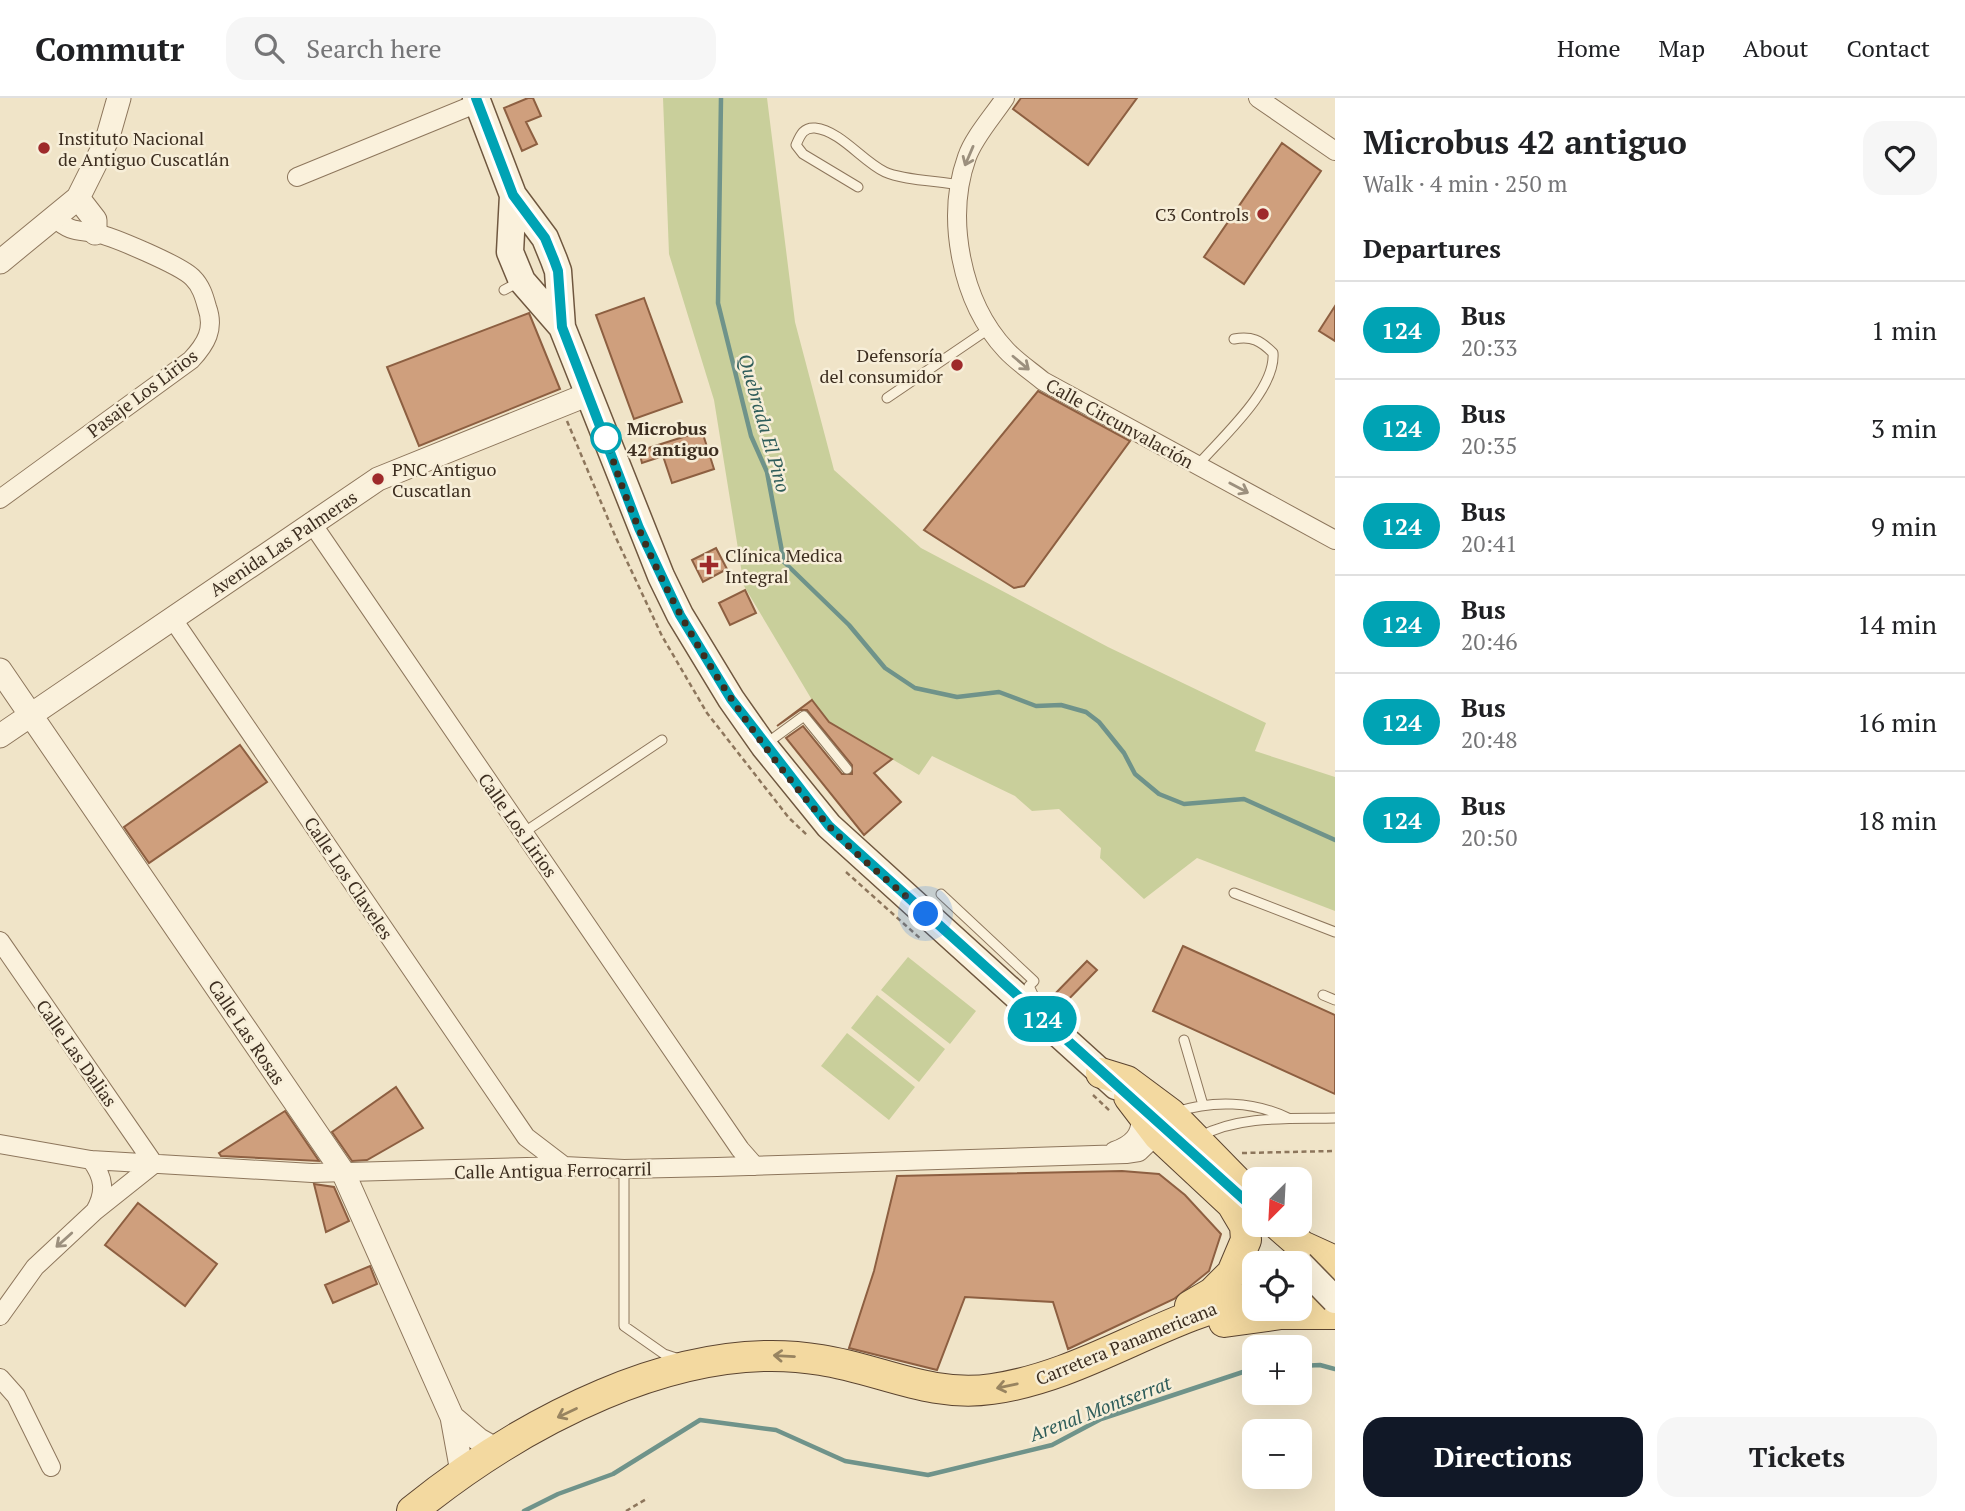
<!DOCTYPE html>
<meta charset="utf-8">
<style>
body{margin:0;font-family:"PT Serif",serif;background:#f6f6f6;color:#202124;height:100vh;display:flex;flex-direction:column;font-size:26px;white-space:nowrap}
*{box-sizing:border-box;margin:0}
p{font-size:23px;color:#757577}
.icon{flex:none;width:38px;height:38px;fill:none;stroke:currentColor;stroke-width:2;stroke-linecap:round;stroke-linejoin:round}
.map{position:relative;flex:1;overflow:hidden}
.side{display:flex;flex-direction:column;background:#fff;width:630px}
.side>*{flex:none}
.badge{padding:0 14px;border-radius:23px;font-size:24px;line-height:46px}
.needle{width:46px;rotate:204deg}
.buttons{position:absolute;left:1242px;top:1069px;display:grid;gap:14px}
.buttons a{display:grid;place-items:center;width:70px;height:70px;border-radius:14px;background:#fff;box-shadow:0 7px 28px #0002;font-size:35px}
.you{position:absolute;width:35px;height:35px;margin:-18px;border:5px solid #fff;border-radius:50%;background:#1a73e8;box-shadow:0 0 0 10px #1a73e833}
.map>.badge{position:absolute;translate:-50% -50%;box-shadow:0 0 0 4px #fff}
h2{padding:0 28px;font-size:26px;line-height:63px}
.round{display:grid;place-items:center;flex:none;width:74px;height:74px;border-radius:21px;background:#f6f6f6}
.overview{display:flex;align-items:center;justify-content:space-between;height:119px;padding:0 28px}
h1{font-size:33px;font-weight:700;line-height:52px}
.primary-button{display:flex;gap:14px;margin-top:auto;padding:14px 28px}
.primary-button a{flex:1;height:80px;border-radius:21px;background:#111827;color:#fff;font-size:28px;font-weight:700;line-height:80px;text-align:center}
.primary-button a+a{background:#f6f6f6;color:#202124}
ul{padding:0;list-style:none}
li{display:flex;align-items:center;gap:21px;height:98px;padding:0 28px;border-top:2px solid #e0e0e0}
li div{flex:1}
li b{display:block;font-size:26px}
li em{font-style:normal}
li .badge{min-width:77px;font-weight:700;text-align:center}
header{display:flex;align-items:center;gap:42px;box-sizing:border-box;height:98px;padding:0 35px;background:#fff;border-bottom:2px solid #e0e0e0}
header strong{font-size:33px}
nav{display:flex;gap:38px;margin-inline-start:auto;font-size:24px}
.search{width:490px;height:63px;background:#f6f6f6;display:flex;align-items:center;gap:18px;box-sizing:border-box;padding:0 24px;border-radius:21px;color:#757577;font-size:26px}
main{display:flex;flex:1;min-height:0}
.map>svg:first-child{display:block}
.green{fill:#c9cf9b}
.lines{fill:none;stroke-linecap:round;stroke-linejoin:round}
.stream{stroke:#6f938a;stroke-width:4.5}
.building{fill:#cf9f7d;stroke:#8d5f41;stroke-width:2}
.service-casing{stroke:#8d765c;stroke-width:11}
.minor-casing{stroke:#8d765c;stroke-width:20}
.tertiary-casing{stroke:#8d765c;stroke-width:25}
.secondary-casing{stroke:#6f573f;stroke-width:29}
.primary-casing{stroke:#5b4430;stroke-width:32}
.path{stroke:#8d765c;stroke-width:2.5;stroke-dasharray:5 3.5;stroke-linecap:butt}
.service{stroke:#faf1dc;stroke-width:9}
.minor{stroke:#faf1dc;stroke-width:18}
.tertiary{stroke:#faf1dc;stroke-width:23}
.secondary{stroke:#faf1dc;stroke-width:26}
.primary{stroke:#f3d9a0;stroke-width:30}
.secondary-bridge-casing{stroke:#6f573f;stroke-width:29;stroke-linecap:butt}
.secondary-bridge{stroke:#faf1dc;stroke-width:26}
.oneway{stroke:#9c907e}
.oneway2{stroke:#988460}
.line-casing{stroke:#fff;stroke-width:16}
.line{stroke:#00a3b4;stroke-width:10}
.walk{stroke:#3d2e20;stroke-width:7;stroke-dasharray:0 12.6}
.poi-dot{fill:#9e2a2b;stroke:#f7eed8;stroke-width:2.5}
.stop-dot{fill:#fff;stroke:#00a3b4;stroke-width:3.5}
.labels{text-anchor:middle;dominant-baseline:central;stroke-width:5;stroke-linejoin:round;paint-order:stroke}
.poi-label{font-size:18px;fill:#3d2e20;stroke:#f7eed8;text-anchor:start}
.street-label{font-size:18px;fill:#3d2e20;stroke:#f7eed8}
.stop-label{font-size:18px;font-weight:bold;fill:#3d2e20;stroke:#f7eed8;text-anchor:start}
.water-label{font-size:19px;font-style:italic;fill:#2f5d5a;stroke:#f7eed8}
</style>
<header>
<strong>Commutr</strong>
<div class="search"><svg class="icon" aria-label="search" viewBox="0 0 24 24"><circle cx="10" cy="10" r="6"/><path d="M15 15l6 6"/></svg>Search here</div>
<nav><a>Home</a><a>Map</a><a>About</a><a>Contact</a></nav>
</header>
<main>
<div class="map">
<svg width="1335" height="1413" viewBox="0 0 1335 1413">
<rect width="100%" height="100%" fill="#f0e4c8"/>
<path class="green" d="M663 0H767L795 224 834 372 921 450 1108 549 1266 625 1255 653 1335 679V813L1197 760 1144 801 1100 760 1101 750 1059 711 1032 713 1015 698 932 658 919 677 829 624 812 602 744 488 714 302 669 156Z
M908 859 976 913 950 946 881 892Z
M877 897 945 951 919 984 851 930Z
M847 935 915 989 889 1022 821 968Z"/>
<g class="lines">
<path class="stream" d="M721 0 718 205 751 338 767 374 784 464 849 527 885 570 915 590 957 599 999 594 1036 608 1061 607 1086 614 1099 624 1124 655 1135 676 1159 696 1184 706 1244 701 1335 742
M1300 1268 1320 1267 1335 1271
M524 1413 558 1396 613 1376 700 1322 776 1332 845 1363 928 1377 1052 1347 1101 1321 1255 1270"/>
</g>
<path class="building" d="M528 0H533L541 18 526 24 537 46 522 53 504 10Z
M1021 0H1137L1088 67 1013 11Z
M1282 45 1321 73 1244 186 1204 159Z
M644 200 682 304 634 321 596 217Z
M1335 208V243L1319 233Z
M529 215 560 291 419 348 387 269Z
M1038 293 1130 343 1024 488 1014 490 924 432Z
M702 333 714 371 672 385 663 358 642 365 639 353Z
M716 450 727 471 703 484 692 462Z
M745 492 756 515 730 527 719 505Z
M812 602 829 624 892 661 874 675 901 704 864 737 786 640 803 628 842 676H852V667L807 612H800L777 628Z
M240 647 267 684 149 765 124 729Z
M1183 848 1335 917V996L1153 913Z
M1087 863 1097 872 1061 909 1051 900Z
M396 989 423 1030 367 1062 352 1063 332 1034Z
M285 1013 319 1063 221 1058 219 1055Z
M1122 1073 1159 1076 1185 1097 1221 1136 1209 1173 1174 1201 1068 1251 1053 1204 965 1199 937 1272 849 1250 874 1173 897 1078Z
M314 1086 334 1089 349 1123 326 1134Z
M138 1105 217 1166 185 1208 105 1147Z
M370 1168 377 1186 333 1205 325 1187Z"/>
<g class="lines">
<g class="service-casing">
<path id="service" d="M858 89 803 56 796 47C800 38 803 29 815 30 841 33 862 63 885 74 902 82 939 83 960 87
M504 192 521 183
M887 300 990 230
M1197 368C1221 340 1276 292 1273 255 1260 242 1252 238 1234 241
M767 645 804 618 847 671
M523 735 662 642
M1234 795 1335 834
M941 796 1034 883 1029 888 1037 905
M1323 897 1335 902
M1184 942 1203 1007
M1176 1014C1213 1002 1253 1003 1288 1020
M1201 1038C1240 1017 1292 1021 1335 1020
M624 1071V1228L664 1256 679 1261"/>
</g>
<g class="minor-casing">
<path id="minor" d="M1005 0C993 18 974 39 967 59 945 120 961 204 1006 252 1016 263 1031 273 1043 283L1335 442
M1258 0 1335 53
M297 79 478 5
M0 401 191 262C206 246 215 231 207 209 204 198 201 188 193 180 182 168 112 138 95 135 79 132 69 134 56 121
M311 424 740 1051 755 1068
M172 520 526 1039 564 1068
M0 843 154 1066 95 1113 35 1169 0 1218
M0 1046 91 1062 312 1075 564 1068 624 1071 717 1069 1126 1056 1139 1054 1164 1030
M1114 1053C1131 1047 1143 1037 1140 1017
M91 1062C104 1079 106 1094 95 1113
M0 1280 16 1298 51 1369"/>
</g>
<g class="tertiary-casing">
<path id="tertiary" d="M78 100 95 122V135
M0 164 78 100 107 42 119 0
M0 572 343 1074 452 1319 462 1374
M0 638 378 381 589 296
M452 1319 479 1342 495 1351"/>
</g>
<g class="secondary-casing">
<path id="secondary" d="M476 0 513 97 545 140 554 162 558 173 562 229
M513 97 510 154 522 183 562 229 661 478 680 517 731 601 764 648 829 728 1116 988"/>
</g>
<g class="primary-casing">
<path id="primary" d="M1101 975 1127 983 1170 1015 1255 1102
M1129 999 1158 1037 1232 1106 1245 1128 1246 1142 1232 1175 1212 1195 1190 1208
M1278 1127 1302 1148 1335 1163
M1300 1191 1335 1185
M1224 1224 1281 1216H1335
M412 1413C518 1327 679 1238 821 1262 880 1271 930 1300 992 1291 1085 1278 1163 1217 1255 1199"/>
</g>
<path class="path" d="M567 323 616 440 662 538 707 615 789 720 808 738
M846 774 922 842
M1093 997 1111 1014
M1242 1055 1335 1053
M626 1413 648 1400"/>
<use href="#service" class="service"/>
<use href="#minor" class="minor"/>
<use href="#tertiary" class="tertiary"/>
<use href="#secondary" class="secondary"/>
<use href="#primary" class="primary"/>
<g class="secondary-bridge-casing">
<path id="secondary-bridge" d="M1300 1166 1335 1202"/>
</g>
<use href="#secondary-bridge" class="secondary-bridge"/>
</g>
<defs><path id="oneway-shaft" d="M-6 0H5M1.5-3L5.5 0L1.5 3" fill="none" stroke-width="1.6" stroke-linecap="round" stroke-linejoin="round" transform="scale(1.75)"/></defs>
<g class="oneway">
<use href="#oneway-shaft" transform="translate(969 58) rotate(113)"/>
<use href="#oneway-shaft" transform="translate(1021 265) rotate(40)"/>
<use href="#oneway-shaft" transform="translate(1239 390) rotate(28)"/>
<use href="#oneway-shaft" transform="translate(64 1142) rotate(138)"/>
</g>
<g class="oneway2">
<use href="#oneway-shaft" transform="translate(784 1258) rotate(-177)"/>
<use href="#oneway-shaft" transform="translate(1007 1288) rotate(168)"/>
<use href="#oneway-shaft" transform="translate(567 1315) rotate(155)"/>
</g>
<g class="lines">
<g class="line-casing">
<path id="line" d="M476 0 513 97 545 140 554 162 558 173 562 229 639 430 680 517 731 601 829 728 1248 1105"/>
</g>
<use href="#line" class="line"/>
<path class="walk" d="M606 340C649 483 730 614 827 726 856 758 893 786 926 816"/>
</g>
<g class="poi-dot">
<circle cx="44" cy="50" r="7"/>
<circle cx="1263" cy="116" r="7"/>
<circle cx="957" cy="267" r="7"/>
<circle cx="378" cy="381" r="7"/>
<path d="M705.5 456.5h7v7h7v7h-7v7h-7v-7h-7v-7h7z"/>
</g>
<circle class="stop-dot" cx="606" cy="340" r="14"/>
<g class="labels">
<g class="poi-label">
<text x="58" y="40">Instituto Nacional<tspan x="58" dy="21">de Antiguo Cuscatlán</tspan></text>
<text x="1249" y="116" text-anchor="end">C3 Controls</text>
<text x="943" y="257" text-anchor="end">Defensoría<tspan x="943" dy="21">del consumidor</tspan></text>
<text x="392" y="371">PNC Antiguo<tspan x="392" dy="21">Cuscatlan</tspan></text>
<text x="725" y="457">Clínica Medica<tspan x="725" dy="21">Integral</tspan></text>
</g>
<g class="street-label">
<text transform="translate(142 295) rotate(-37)">Pasaje Los Lirios</text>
<text transform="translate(1120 325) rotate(29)">Calle Circunvalación</text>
<text transform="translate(283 445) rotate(-34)">Avenida Las Palmeras</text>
<text transform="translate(518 727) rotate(55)">Calle Los Lirios</text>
<text transform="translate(349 780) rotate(56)">Calle Los Claveles</text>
<text transform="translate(247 934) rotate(56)">Calle Las Rosas</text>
<text transform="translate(77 955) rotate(55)">Calle Las Dalias</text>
<text transform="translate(553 1072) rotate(-1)">Calle Antigua Ferrocarril</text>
<text transform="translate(1126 1245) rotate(-22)">Carretera Panamericana</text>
</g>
<g class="stop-label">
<text x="627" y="330">Microbus<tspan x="627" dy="21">42 antiguo</tspan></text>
</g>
<g class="water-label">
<text transform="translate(765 325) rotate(74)">Quebrada El Pino</text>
<text transform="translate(1100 1310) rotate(-21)">Arenal Montserrat</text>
</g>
</g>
</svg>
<div class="buttons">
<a><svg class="needle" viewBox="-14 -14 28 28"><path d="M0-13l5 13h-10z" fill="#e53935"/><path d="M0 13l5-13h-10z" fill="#757577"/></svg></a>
<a><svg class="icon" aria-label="locate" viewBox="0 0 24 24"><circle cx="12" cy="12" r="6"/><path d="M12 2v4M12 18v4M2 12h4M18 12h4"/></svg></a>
<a>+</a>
<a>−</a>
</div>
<div class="you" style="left:926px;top:816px"></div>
<b class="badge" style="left:1042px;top:921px;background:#00a3b4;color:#fff">124</b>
</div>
<section class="side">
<div class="overview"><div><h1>Microbus 42 antiguo</h1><p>Walk · 4 min · 250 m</p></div><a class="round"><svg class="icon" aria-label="heart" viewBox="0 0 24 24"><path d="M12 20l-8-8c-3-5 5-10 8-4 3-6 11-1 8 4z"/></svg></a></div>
<h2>Departures</h2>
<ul>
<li><span class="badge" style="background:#00a3b4;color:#fff">124</span><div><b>Bus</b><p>20:33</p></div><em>1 min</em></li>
<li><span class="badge" style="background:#00a3b4;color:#fff">124</span><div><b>Bus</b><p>20:35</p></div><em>3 min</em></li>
<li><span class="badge" style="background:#00a3b4;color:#fff">124</span><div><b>Bus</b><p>20:41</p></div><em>9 min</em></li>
<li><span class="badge" style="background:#00a3b4;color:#fff">124</span><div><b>Bus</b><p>20:46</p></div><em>14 min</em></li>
<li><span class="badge" style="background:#00a3b4;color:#fff">124</span><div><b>Bus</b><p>20:48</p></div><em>16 min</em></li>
<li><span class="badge" style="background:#00a3b4;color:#fff">124</span><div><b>Bus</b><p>20:50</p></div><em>18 min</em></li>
</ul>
<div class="primary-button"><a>Directions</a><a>Tickets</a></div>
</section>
</main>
